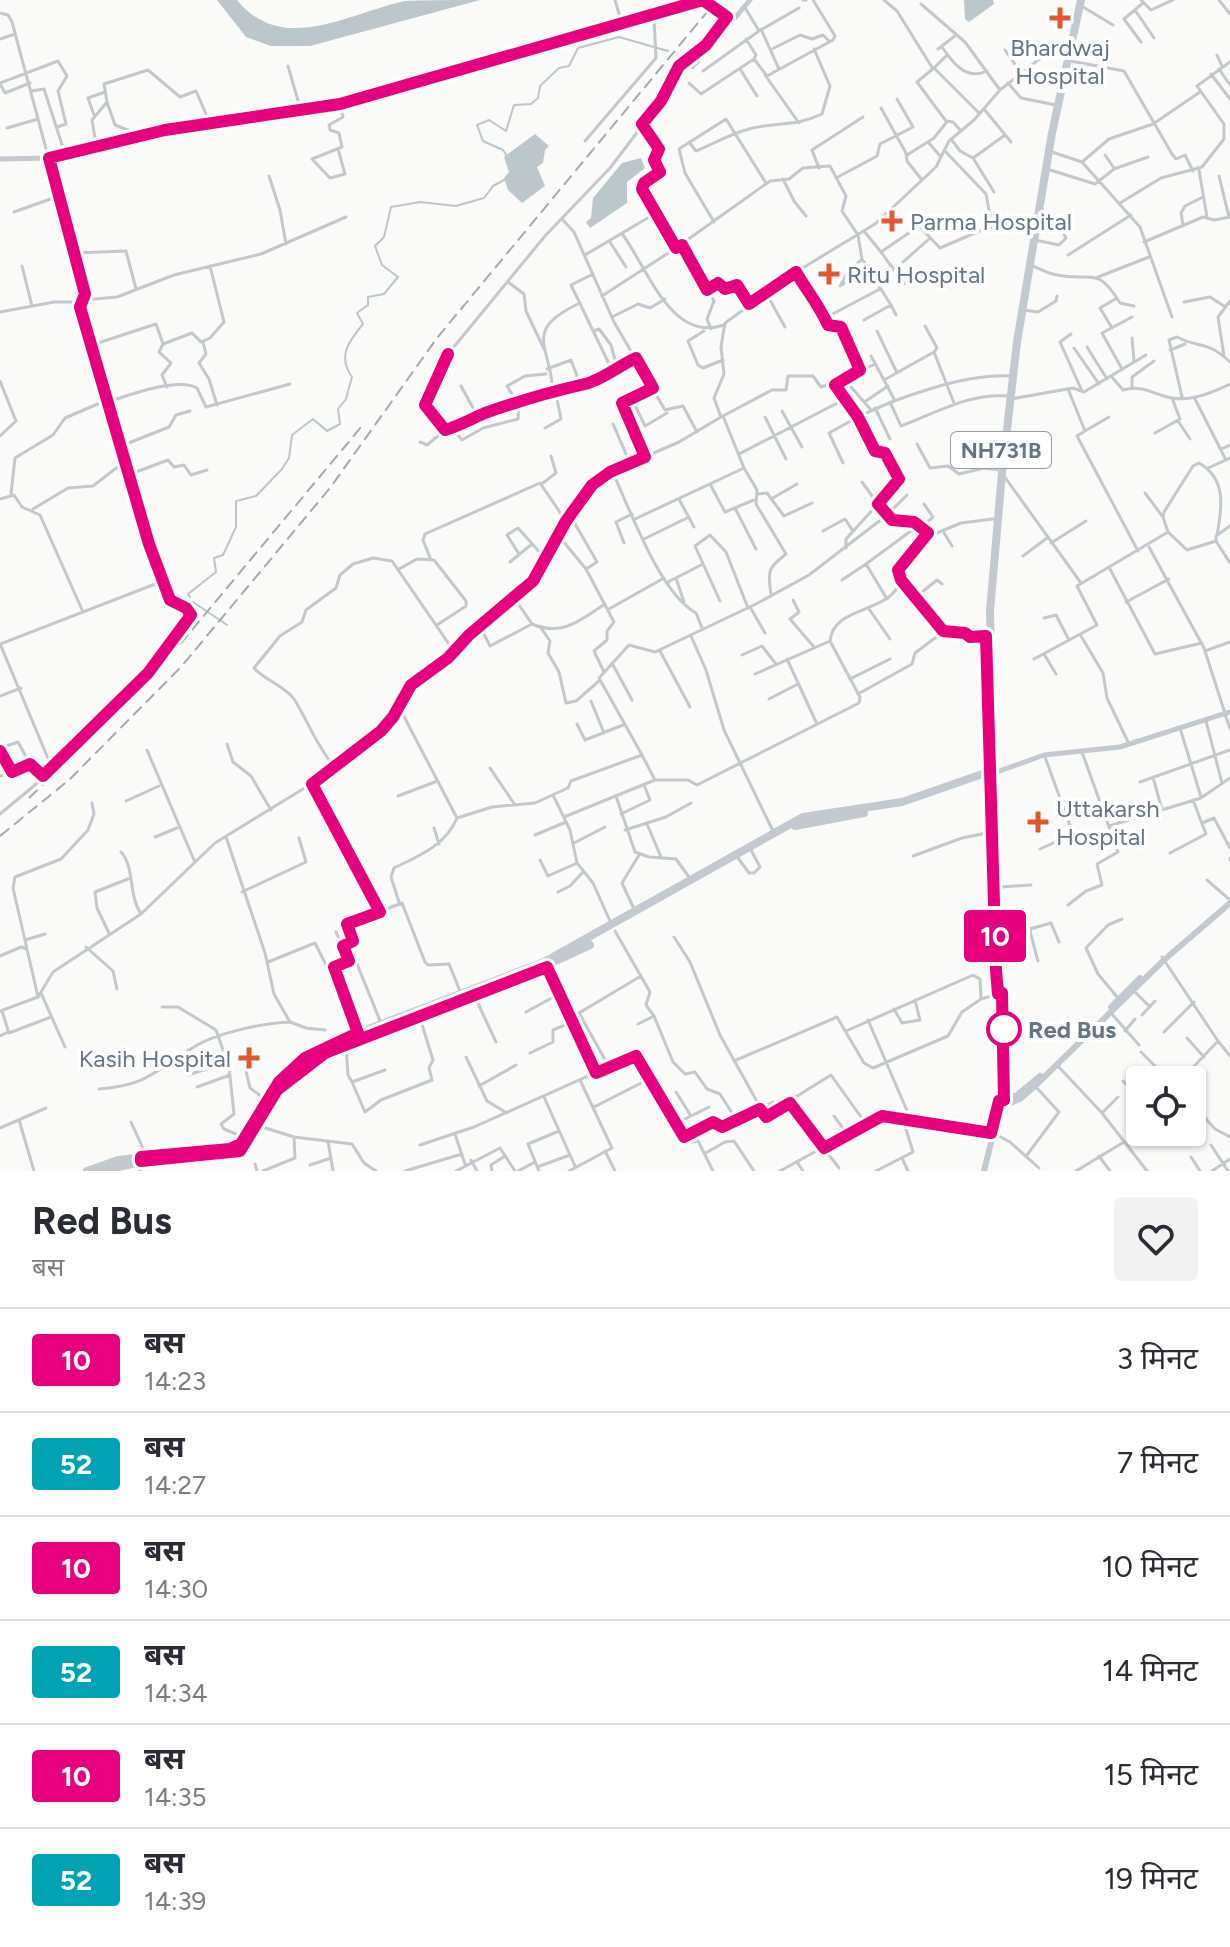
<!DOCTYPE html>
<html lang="hi">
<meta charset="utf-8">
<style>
body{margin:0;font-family:Figtree,"Noto Sans Devanagari",sans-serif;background:#f2f2f3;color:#2b2b33;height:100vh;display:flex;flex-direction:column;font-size:30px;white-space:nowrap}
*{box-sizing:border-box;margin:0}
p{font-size:26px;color:#7c7c81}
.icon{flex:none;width:44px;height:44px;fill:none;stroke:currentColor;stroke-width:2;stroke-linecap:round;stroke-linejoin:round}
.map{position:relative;height:1171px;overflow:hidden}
.drawer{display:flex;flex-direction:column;background:#fff;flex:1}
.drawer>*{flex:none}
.badge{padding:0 16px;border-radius:6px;font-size:28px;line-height:52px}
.tools{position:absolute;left:1126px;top:1066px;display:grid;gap:16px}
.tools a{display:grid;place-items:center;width:80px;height:80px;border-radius:8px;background:#fff;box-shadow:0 2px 6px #0004;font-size:40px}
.map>.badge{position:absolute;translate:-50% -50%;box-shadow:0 0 0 4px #fff}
.round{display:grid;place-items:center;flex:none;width:84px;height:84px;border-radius:8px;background:#f2f2f3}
.head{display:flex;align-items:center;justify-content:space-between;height:136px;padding:0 32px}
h1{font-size:38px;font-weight:700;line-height:60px}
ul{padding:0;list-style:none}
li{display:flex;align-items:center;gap:24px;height:104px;padding:0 32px;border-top:2px solid #e1e1e2}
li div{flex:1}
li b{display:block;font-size:30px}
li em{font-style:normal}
li .badge{min-width:88px;font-weight:700;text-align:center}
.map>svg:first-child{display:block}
.water{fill:#bbc7cb}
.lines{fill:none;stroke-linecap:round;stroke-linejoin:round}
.stream{stroke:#bbc7cb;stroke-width:2}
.street{stroke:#c3c8cc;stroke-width:3}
.secondary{stroke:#c3c9ce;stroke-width:5}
.primary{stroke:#c3c9ce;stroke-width:6}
.highway{stroke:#c3c9ce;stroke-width:8}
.rail{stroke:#a2aab0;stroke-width:2;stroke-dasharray:12 6;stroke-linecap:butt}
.line-casing{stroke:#fff;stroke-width:18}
.line{stroke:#e6007e;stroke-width:12}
.poi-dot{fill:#e4572e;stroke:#fff;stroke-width:3}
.stop-dot{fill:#fff;stroke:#e6007e;stroke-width:4}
.labels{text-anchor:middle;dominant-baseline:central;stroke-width:8;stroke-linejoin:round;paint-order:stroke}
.shield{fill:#fff;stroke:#939fa8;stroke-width:2}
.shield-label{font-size:22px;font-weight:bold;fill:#657683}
.poi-label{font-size:24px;fill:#657683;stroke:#fff;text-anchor:start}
.stop-label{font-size:24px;font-weight:bold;fill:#657683;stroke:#fff;text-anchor:start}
</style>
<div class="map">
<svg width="1230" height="1171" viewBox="0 0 1230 1171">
<rect width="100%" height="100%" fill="#fafaf8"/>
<path class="water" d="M217 0H237C282 56 349 13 405 1 428 0 456 0 480 0L310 46H271L246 37Z
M964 0H993L994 4 969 22 965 19Z
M535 134 549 146 545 150 543 163 537 167 545 186 522 203 508 190 504 178 509 172 504 157Z
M641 158 645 168 627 182V203L590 228 586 222 591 218 593 198 622 163Z"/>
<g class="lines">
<path class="stream" d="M684 65 693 68 699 62
M507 156 503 150 483 141 477 125 489 120 506 131 514 105 531 104 538 98 540 86 559 68 569 66 578 48 619 37 668 51
M190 597 188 594 216 572 214 558 223 555 236 527V501L256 496 282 469 289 458 292 435 313 419 327 431 340 424 338 409 346 399 352 377C337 356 349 341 363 324L357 313 368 305V297L384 294 398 277 382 265 375 246 384 237 391 207 420 202 456 206 484 198 493 186 504 180
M193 602 227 625"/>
<path class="street" d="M615 0 622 24
M803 0H806
M884 0 897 11 933 69
M1141 0 1151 10 1173 0
M1219 0 1230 14
M921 4 965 42 1000 90
M744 6 759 31
M1083 7 1113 25
M1135 10 1154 38
M0 13 8 15 12 22 85 294 80 307 149 544 170 600 186 608 191 615 148 673 35 785 0 814
M761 29 779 69
M0 39 15 34
M1141 42 1124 19 1143 3
M942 47C953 63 966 81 987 71
M772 49 800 35 812 39 823 35 828 40
M938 49 956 35
M1005 50 1021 73
M947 55 934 68 978 112
M1217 55 1222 66
M754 59 767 76 833 40 835 36 813 0
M1070 61 1124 71 1172 154 1176 159 1185 155 1193 171
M288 66 301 111
M934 68 917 82 946 121 953 122 961 131
M740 69 757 96
M1219 69 1230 85
M703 71 759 31 799 8
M1211 74 1230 99
M765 75 799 123
M0 83 58 61 67 76 58 91 66 124 57 127
M689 83 701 94 754 59 756 55 746 39
M1008 83 1021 98 1056 105
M0 84 5 93 30 83
M31 91 44 89 65 154
M107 102 115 125 143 136
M881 108 906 153 907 161 922 180
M984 109 1011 142
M94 115 88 98 105 92
M642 124 659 149 654 158 660 172 642 187 676 248
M7 128 38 119
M951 139 960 151 973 158 994 192
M585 141 656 58 654 17
M689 142 696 151C713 144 730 134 749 129 779 121 792 128 822 114L830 86 814 49
M928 142 941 157
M96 144 92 120 107 102 104 84 148 70 180 97 196 91 210 123
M338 149 345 174 330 178 312 159 342 147 339 133 330 130 329 125 343 117 340 104
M944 150 986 194 992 227
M1052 152 1082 162 1140 227 1172 317
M907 155 934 138 946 123
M1105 155 1114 168
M973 158 1005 135
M1082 162 1109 139 1153 124 1200 92
M819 168 812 150 863 117
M1047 169 1095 184 1114 169 1148 157
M1199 170 1207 217
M269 176 280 210 286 244
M1219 176 1229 217
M838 177 877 156 880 144 913 127 897 99
M783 179 794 201 806 216
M1120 203 1161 178 1202 167 1224 139V124L1197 86 1230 62
M14 212 59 196
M563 220 574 232 614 322 665 410 683 406 697 432
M714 222 685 173 679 149 726 119 766 183
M1183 225 1181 213 1185 206 1203 197
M864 231 881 252 919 226 940 248 989 227 1032 233
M623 235C648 269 671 343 724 325
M1035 240 1059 245 1066 238 1061 229 1040 224
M610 242 626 267
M1144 242 1203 217 1214 220 1230 217
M682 245 714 301 707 319 711 329
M881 252 904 284
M75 253 126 251 136 289
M585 255 656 213
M1068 255 1131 215
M861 260 848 272 840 286 868 269
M903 262 929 239
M22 266 32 306
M1033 266C1040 269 1049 274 1057 275 1092 282 1097 265 1120 303L1134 306
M796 272C807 291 819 305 828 325L841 327 860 367 857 374 835 385
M593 274 571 285 612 370
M1098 277 1149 257
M508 282 524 294 526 311 544 349
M707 290 718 283 725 289 737 285 748 303
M766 293 785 327
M602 296 676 248 770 181 789 179 803 168 830 166 846 196 842 211 858 235 862 259 891 305 864 320
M84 300 117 297 174 275 261 254 346 217
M1184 302 1210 297 1224 306
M891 305 896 315
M1023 310 1038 312 1056 301 1057 296
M0 312 54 302H80
M612 317 638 304 650 308 665 299
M825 318 880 289
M925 326 937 348 934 352
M1112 328 1100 308 1117 298
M594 331 599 329 611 345 617 367
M704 331 688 341 698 365 703 368 723 360
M877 331 897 373
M1071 334 1060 342 1082 391
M1132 338 1134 361
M203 342 206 354 199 363 209 379 217 405
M163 344 159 352 171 363 162 375 167 387
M92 345 156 324 163 344 192 333 201 342 210 338 224 322 210 266
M1087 347 1107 379
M1074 348 1099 384
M1170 350 1185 344
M871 356 884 380
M1224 356 1218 317 1230 301
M547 369 571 360 580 384
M1122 369 1102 333 1132 317
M860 371 875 364
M1111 376 1123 390C1140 385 1150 392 1167 397 1188 403 1211 393 1230 384
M845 380 871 410
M0 381 16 421 0 436
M461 386 478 417
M1132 387V377L1154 361
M1068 389 1085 431 1077 436 1138 551
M556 394 573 384H585L636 358
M1182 397 1169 340 1177 337C1200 349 1207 340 1230 362
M1194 397 1226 460
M632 399 645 426 667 413
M1011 399 1073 388 1084 392 1146 355
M866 401 888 386
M895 401 884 380 934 352 954 403
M108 402C129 395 177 377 197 388L206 407 290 384
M890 402 901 426C936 413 969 393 1007 396
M518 404 507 386 525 376 546 374
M875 408 890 439
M782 411 802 447
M723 416 744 468 757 490 756 504 786 554C769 568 767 569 771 594
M721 417 772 390H786L788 376H813L821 387 833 383 858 417C898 397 965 374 1009 376
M765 417 786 459
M1178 421 1190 439
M613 424 630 463
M452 428 462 440 483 428 518 419 519 405
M545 428 561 419 556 394
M445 430 460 427 486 413 553 394C552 346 520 331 580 303
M1085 431 1109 417
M1155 433 1180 419 1172 398
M420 442 427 445 445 430 425 405 448 354 545 236 610 168 661 101 679 66 706 45 727 17
M917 444 930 468 948 466 959 474 984 468 999 470
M121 446 169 427 176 415 190 411
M1221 449 1230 445
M739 454 845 399
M644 456 622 403 653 388
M843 463 829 433 858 417 875 451 885 453 899 479 878 504 887 515 907 495
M1208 468 1230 458
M612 471C631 511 659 592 696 613L702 628
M128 475 168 460 174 467 184 465 191 475 207 470
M1004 476 1081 583
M543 483 556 473 551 456
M710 484 725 512 754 500
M1145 493 1163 517
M11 494 15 458 53 435 65 418 107 400
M758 494 767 493 784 516 812 503
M0 499 14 495 22 507 40 515 83 612
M679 499 694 527
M771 499 797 484
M735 508 756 549
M33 509 68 488 93 486 124 462
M570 515 597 562 586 569
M635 519 744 468
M921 527 933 517 924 504
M823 531 845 519 853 531
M943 531 952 546
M1168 532 1163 517 1164 512 1193 466 1199 463C1227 479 1222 508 1217 535
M926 534 898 570 901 580 944 631 965 633 970 637 986 636
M558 535 586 569 614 622 607 631V640L594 651 604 672
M644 539 689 517
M1216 541 1230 563
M624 543 616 522 632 514
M1051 543 1086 521
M1149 547 1204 648 1230 729
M846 548V539L878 504 862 482
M519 554 507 535 518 528 544 557
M1023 556 1047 538
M431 560 423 540 425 534 540 483 566 521
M510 562 532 544
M866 564 919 525
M399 569 417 559 434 560 466 601V606L437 625
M1110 569 1155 654 1202 643
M676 578 684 602
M842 580 866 564 887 599
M668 582 703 564
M916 597 937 580 942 584
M515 599 532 624C562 637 581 620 605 604
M793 600 799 612 790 619 814 647
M720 601 695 546 710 535 726 552 748 608
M1126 602 1169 579
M750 607 765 633
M609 609 664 578
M869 609 890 639
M1044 618 1056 615 1069 640
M480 626 490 646 532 624
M541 628 550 641 548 653 559 672 566 703 576 701 599 681
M691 636 706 670 724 730 773 831
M1081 636 1103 673 1107 698 1129 744
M0 644 163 581
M1 646 52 768
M660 651 690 707
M1205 651 1230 642
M1044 654 1056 674
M742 655 762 646 776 664
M787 659 817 724
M1034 659 1097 625 1077 586 1168 532 1187 550 1216 541V536L1230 526
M612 663 632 700
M755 674 830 641
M850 679 890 659
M858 694 912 664 915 653 943 632
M0 696 21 688
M769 699 798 684
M591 701 604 733
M399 707 457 818C446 845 419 856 394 868L391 877 399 902
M1206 721 1222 783
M577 724 585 740 623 725
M1180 728 1201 797
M227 744 233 762 251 776 271 810
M0 748 18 742 30 764
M147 750 194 860
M0 751 12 772 30 764 43 776
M642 755 599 678 629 645 655 652 756 604 809 575 887 515 894 521 914 522 932 535 961 523 993 519
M334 766C317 747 308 721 294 699 285 686 264 680 254 668L280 636 302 622 306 610 336 588 340 575 353 564 373 558 392 561 453 650
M490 768 515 805
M0 776 11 772
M1153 777 1162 810
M1140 782 1230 750
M312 784 379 911
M553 795 570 830 577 863 593 883 610 921
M398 796 435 782
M616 796 635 852 649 857 676 859 689 877
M126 801 159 786
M621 814 650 800 644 785
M564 817 655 780
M457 818 492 807 535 803 568 788 571 781 642 755 655 780H688L697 785 859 703 860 697 830 641C834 604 890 615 901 580
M1202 823 1214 818 1230 848
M647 824 661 857
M1109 826 1201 798 1230 778
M434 828 439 844
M625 830 666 817 691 803
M535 835 566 822
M155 837 177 828
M226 837 265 953 274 994 290 1022 306 1028 325 1030
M574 843 605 827
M1040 849 1073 834 1045 757
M121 852C135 867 128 895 141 914
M1170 853 1206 834 1193 800
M913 856 962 838 992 832
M738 858 749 873H754L760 867 751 850
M1230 858V860
M540 860 548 876 577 863
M1207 880 1230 900
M1001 887 1031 885
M242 892 306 862 299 838
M558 892 570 886 583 872
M1068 905 1086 891 1102 885 1097 864 1118 852 1082 752
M634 909 622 883 639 855
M1002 921 1027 920 1038 961
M1030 929 1051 923 1059 942
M615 931 650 992 646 1005 654 1016 638 1024
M336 932 349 961
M109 933 97 908 95 892 128 879
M674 937 690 962 720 1035 765 1116 831 1075 866 1124
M25 940 45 934
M343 946 353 941 347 924 402 903 425 962 428 965 449 964 460 991
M86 947 113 971 117 989
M27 949 13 888 15 877 61 859 88 830 94 814 92 803
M0 956 21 947 27 949 38 997 0 1011
M1162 957 1218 1041 1181 1080
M268 962 315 943 328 969 355 959 381 1023
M334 967 358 1031
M547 967 596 1072
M1134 991 1150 1007
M41 993 65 1047
M474 995 496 1042
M38 997 53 972 141 914 215 843 316 781 381 731 393 717 411 685 448 658 469 635 533 581 566 521 592 485 610 472 679 442 721 417 714 398 724 374 721 347 725 323 796 272 875 224 936 167 949 141 974 120 1000 90 1047 53 1069 51
M1118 998 1098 974 1086 948 1108 925 1122 919
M162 1007H178L216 1030 229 1067 234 1114 221 1124 224 1129 243 1137
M894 1009 902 1023 920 1020 915 1000
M2 1011 9 1033 51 1017
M526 1012 559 994
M1111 1013 1139 1045
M1142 1015 1155 1001
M654 1016 673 1062 685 1074 695 1072 707 1089 720 1094 737 1121
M868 1020 911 1120
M846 1031 973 975 980 979 981 999
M1125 1031 1135 1019
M1164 1032 1194 1002
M0 1036 8 1032
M1187 1038 1204 1057
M1218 1041 1230 1056
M346 1047 348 1075 352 1082 385 1070
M1141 1052 1169 1080
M530 1053 553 1042V1030L572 1022
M466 1057 487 1101 507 1113
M243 1058 250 1088 266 1100
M734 1061 837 1017 864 1063 873 1068 948 1036 962 1012 981 999 1002 993
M204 1062 225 1054
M1056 1064 1102 1113 1147 1171
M608 1065 579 1013 641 976
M188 1075 228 1062
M1123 1081 1140 1098
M352 1082 365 1112 381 1100 432 1080 429 1068 433 1060 419 1015
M479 1086 516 1065
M197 1087 230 1075
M99 1089C148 1085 155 1071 194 1047 216 1033 263 1023 290 1022
M676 1092 691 1116
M544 1097 575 1166
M1192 1103 1215 1129 1230 1137
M790 1104 839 1168
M594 1107 649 1079
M1102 1113 1118 1097
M834 1116 848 1135
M19 1120 34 1171
M131 1122 146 1155
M677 1123 709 1107
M256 1125 294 1137 352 1144 364 1163 376 1171
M0 1128 46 1108
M455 1134 465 1164
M685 1137 714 1122 720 1127 773 1102
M328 1141 333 1171
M420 1145 474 1127 635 1055 687 1143 698 1141 713 1171
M1211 1145 1228 1171
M605 1151 615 1171
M704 1154 725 1142 734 1141 754 1171
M1027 1155 1059 1112 1035 1086
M1099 1156 1110 1171
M1191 1157 1200 1171
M902 1158 908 1171
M471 1160 477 1171
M797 1162 803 1171
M255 1164 257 1171
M310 1165 331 1158
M537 1167 570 1155
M140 1171 141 1159
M263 1171 295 1158 294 1137
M405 1171 462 1154
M456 1171 500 1148 515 1171
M492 1171 491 1165 505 1156
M518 1171 535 1162
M539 1171 528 1144 559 1131
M569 1171 612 1148 580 1080
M780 1171 880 1116 995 1134 1010 1142 1039 1168
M876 1171 913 1152 903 1119
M1076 1171 1124 1142
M1212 1171 1230 1159"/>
<path class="secondary" d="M0 159 49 158 165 130 340 104 654 17 700 0 734 19 750 0
M994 773 1044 755 1120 747 1230 712"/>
<path class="primary" d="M990 771 992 830
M1111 1007 1140 978
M1003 1100 1017 1095 1040 1076
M1001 1107 1020 1099 1035 1086 1164 960 1230 903
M997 1114 1001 1057
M984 1171 1006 1083 994 770"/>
<path class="highway" d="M795 826 864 813
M519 978 590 945
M301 1068 325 1053 413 1018
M181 1158 211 1155
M87 1171 118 1160 236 1147 244 1140C264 1097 290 1066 332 1043L544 962 803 817 902 802 994 770 990 611 1002 473 1017 342 1052 133 1081 0
M102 1171 136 1163"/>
<path class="rail" d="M29 798 146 685 362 426
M0 836 69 780 181 667 330 488 437 338 717 0"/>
</g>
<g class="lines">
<g class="line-casing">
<path id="line" d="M0 751 12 772 30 764 43 776 148 673 191 615 186 608 170 600 149 544 80 307 85 294 49 158 165 130 340 104 703 0 727 17 706 45 679 66 661 101 642 124 659 149 654 160 660 172 644 183 642 189 676 248 682 245 707 290 718 283 725 289 737 285 749 304 796 272C807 291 819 305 828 325L841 327 860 370 835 385 858 417 875 451 885 453 899 479 878 504 892 520 914 522 928 533 898 570 901 580 943 631 965 633 970 637 986 636 996 970 998 994 1002 993 1004 1100 999 1101 991 1133 882 1116 824 1148 790 1103 766 1117 760 1109 722 1127 713 1122 684 1137 636 1056 596 1073 547 967 325 1053 277 1090 240 1151 141 1161V1157L230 1149 241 1144 279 1082 305 1058 358 1033 334 967 349 961 343 946 353 941 347 924 380 912 312 784 381 731 393 717 411 685 448 658 469 635 533 581 566 521 592 485 610 472 645 457 622 403 653 388 636 358C620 365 602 380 585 384 554 391 519 401 485 413 471 419 459 426 445 430L425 405 448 354"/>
</g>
<use href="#line" class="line"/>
</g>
<g class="poi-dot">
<path d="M1056 6h8v8h8v8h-8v8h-8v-8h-8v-8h8z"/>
<path d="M888 209h8v8h8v8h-8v8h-8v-8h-8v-8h8z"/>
<path d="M825 262h8v8h8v8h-8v8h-8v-8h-8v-8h8z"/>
<path d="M1034 810h8v8h8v8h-8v8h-8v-8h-8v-8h8z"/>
<path d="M245 1046h8v8h8v8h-8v8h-8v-8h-8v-8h8z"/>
</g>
<circle class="stop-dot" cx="1004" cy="1029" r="16"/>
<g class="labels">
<rect class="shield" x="951" y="432" width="100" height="36" rx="6"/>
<g class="shield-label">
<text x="1001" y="450">NH731B</text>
</g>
<g class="poi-label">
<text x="1060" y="47" text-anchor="middle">Bhardwaj<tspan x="1060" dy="28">Hospital</tspan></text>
<text x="910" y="221">Parma Hospital</text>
<text x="847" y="274">Ritu Hospital</text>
<text x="1056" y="808">Uttakarsh<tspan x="1056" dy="28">Hospital</tspan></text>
<text x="231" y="1058" text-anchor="end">Kasih Hospital</text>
</g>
<g class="stop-label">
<text x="1028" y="1029">Red Bus</text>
</g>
</g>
</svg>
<div class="tools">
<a><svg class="icon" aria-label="locate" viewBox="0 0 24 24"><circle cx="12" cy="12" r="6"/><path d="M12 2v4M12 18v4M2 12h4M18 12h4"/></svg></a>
</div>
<b class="badge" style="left:995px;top:936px;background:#e6007e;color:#fff">10</b>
</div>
<section class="drawer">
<div class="head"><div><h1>Red Bus</h1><p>बस</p></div><a class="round"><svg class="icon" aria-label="heart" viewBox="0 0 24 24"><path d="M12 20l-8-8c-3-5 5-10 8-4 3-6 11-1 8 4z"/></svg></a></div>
<ul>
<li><span class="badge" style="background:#e6007e;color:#fff">10</span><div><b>बस</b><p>14:23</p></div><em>3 मिनट</em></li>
<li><span class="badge" style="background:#00a3b4;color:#fff">52</span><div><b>बस</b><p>14:27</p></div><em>7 मिनट</em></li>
<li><span class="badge" style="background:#e6007e;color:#fff">10</span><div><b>बस</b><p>14:30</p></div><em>10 मिनट</em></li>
<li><span class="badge" style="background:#00a3b4;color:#fff">52</span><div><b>बस</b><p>14:34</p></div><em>14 मिनट</em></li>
<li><span class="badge" style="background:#e6007e;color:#fff">10</span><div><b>बस</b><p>14:35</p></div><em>15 मिनट</em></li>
<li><span class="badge" style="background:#00a3b4;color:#fff">52</span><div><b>बस</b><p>14:39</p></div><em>19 मिनट</em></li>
</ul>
</section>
